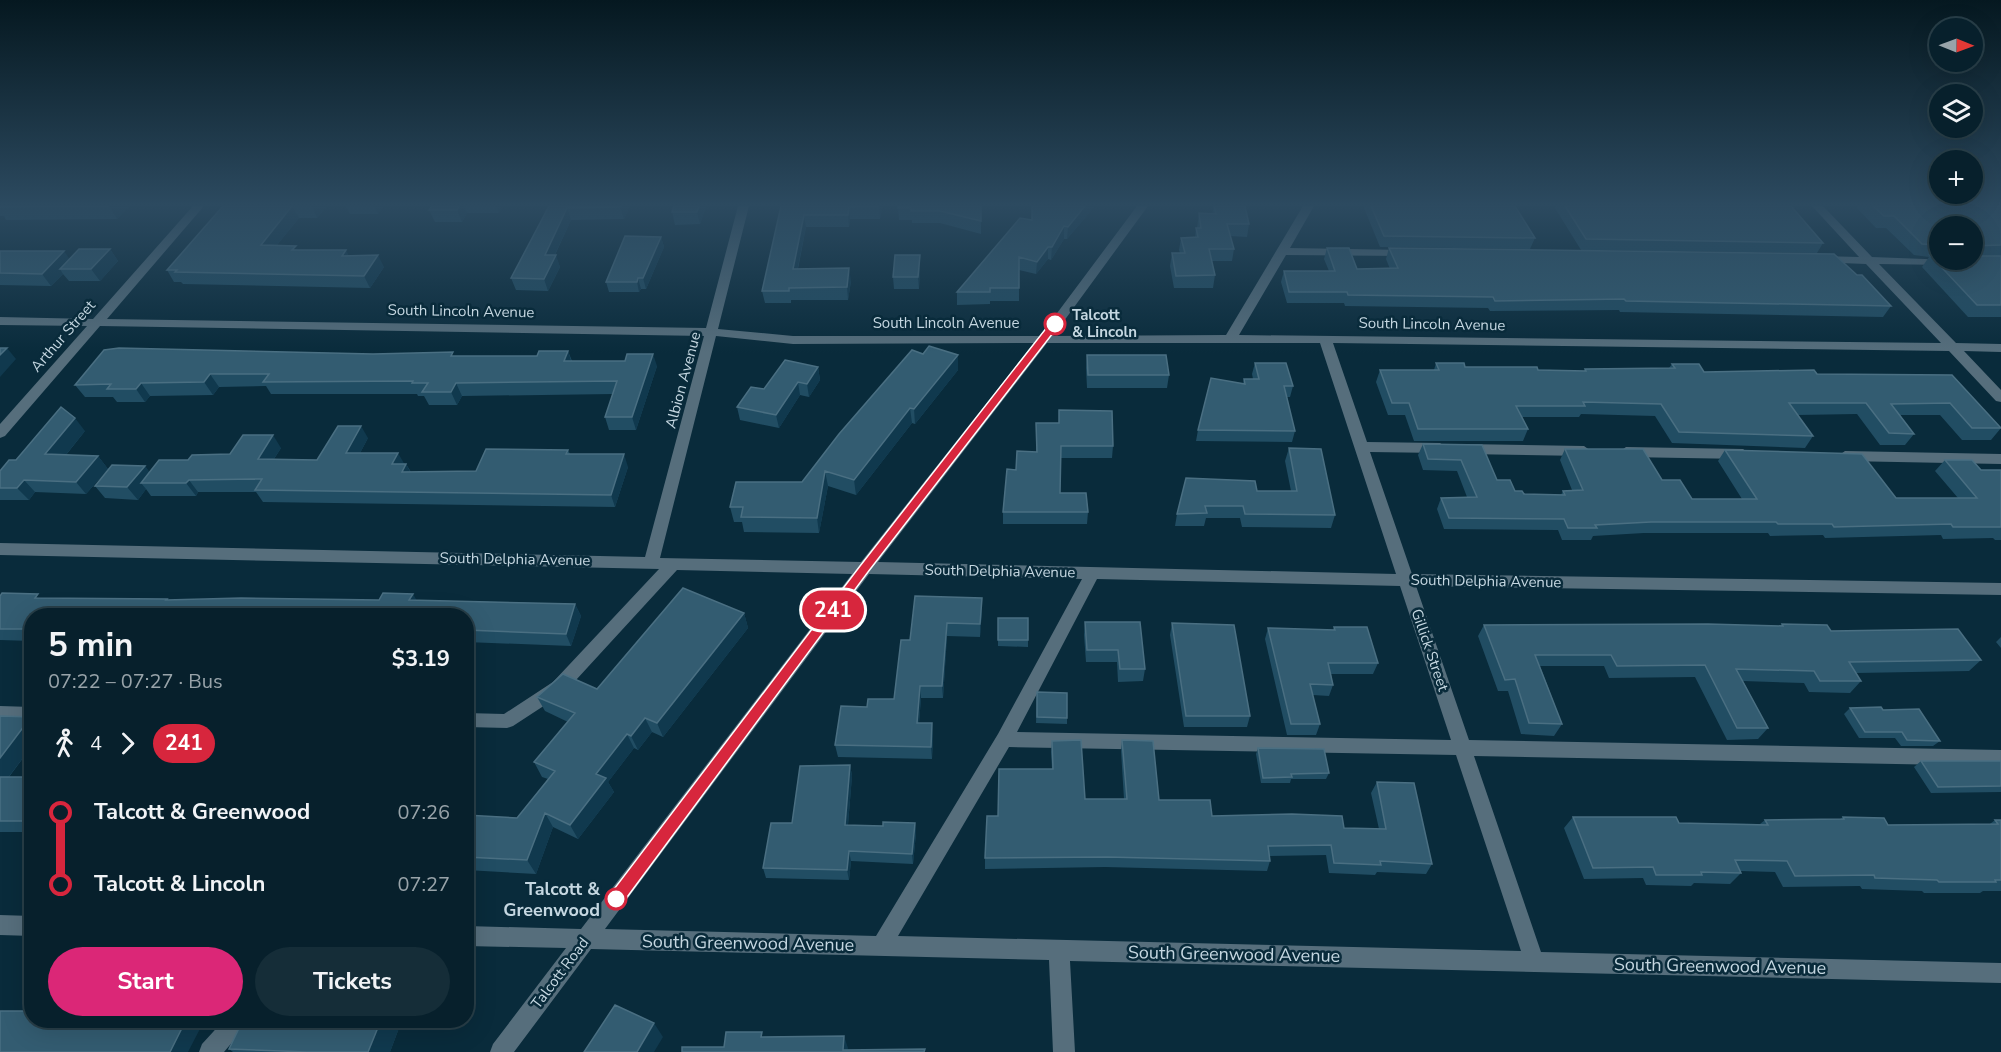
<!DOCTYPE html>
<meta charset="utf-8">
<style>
body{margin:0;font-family:"Nunito Sans",sans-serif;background:#152d38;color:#f1f3f6;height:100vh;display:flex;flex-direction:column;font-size:22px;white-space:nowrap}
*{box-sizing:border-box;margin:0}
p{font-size:20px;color:#98a3a9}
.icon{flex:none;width:33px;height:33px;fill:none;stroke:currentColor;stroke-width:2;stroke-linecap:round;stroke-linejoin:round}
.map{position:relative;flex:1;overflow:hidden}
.sheet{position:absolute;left:24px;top:608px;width:450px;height:420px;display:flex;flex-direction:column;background:#07202c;border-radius:24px;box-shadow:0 6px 24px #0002,0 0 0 2px #283e48}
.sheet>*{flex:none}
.badge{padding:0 12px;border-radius:20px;font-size:21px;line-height:39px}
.needle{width:39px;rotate:91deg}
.fabs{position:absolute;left:1929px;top:18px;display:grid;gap:12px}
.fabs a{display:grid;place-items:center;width:54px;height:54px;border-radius:50%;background:#07202c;box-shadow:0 6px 24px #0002,0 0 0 2px #283e48;font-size:30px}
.map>.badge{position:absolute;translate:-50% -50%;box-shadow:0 0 0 3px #fff}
.legs{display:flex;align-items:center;gap:9px;height:66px;padding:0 24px;font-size:20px}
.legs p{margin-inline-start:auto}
.overview{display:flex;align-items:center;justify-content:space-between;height:102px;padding:0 24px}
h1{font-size:33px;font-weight:700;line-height:45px}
.cta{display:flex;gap:12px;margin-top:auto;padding:12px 24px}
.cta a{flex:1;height:69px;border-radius:36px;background:#db2777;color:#fff;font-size:24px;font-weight:700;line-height:69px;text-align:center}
.cta a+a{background:#152d38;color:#f1f3f6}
ul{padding:0 24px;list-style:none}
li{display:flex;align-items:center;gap:21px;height:72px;font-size:22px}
li i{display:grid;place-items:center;width:9px;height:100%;margin:0 8px;background:currentColor}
li i::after{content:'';width:15px;height:15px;margin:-8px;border:4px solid;border-radius:50%;background:#07202c}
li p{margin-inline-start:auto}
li:first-child i{background:linear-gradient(#0000 50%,currentColor 0)}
li:last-child i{background:linear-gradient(currentColor 50%,#0000 0)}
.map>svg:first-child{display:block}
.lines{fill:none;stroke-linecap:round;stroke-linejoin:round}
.minor{fill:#566e7c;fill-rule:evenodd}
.wall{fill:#214d63;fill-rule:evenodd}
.shaded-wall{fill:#10394e}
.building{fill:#335c71;stroke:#4a6f82;stroke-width:1.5}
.line-1{fill:#d7263d;stroke:#fff;stroke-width:1.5}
.stop-1-dot{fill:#fff;stroke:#d7263d;stroke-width:3}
.labels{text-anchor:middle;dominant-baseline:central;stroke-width:5;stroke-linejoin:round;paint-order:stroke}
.street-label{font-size:15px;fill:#c5d7e1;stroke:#092b3b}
.stop-label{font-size:15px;font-weight:bold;fill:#c5d7e1;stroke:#092b3b;text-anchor:start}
.near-stop-label{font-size:18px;font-weight:bold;fill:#c5d7e1;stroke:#092b3b;text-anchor:end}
.near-street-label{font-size:18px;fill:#c5d7e1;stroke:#092b3b}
</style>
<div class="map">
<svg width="2001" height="1052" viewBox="0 0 2001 1052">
<rect width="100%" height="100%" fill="#092b3b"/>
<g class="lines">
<path class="minor" d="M193 206H204L107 319 706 328 738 206H749L718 329 793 336H1040L1137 206H1148L1053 336 1226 335 1303 206H1314L1290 248 1406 250 1412 253 1406 256 1286 255 1239 335 1941 343 1866 264 1816 262 1814 260 1820 256 1859 257 1812 206H1823L1872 257 1951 260 1950 263 1946 265 1879 264 1956 343 2001 344V352L1964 351 2001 390V402L1996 401 1949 351 1333 343 1367 442 1440 443 1447 448 1440 453 1370 452 1412 574 2001 583V595L1416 586 1469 740 2001 750V766L1474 756 1541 952 2001 963V983L1070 961 1075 1052H1053L1049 960 591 949 514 1052H490L493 1044 566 948 466 946V926L581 929 852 574 677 570 565 692 513 726 507 728 466 727V713L504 714 553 682 659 569 0 555V543L645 557 704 336 100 326 5 436 0 438V424L87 326 0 325V317L93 319ZM716 336 793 344 1034 343 861 562 660 558ZM1047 343H1320L1396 574 878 562ZM869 574 1082 579 998 734 876 936 605 929ZM1097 579 1400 586 1451 740 1017 732ZM1009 747 1456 755 1521 951 898 936Z
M1464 444 1584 446 1591 451 1584 456 1464 454 1457 449Z
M1626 447 1743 449 1750 454 1743 459 1626 457 1619 452Z
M1845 451 2001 454V464L1845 461 1838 456Z
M0 706 32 707V721L0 720Z
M0 915 32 916V936L0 935Z
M224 1020H249L245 1027 224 1052H199L202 1044Z"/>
</g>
<path class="wall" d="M0 206H129L117 219 6 220 4 216H0Z
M223 206H327L317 218H299L277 245 298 250 349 256 384 267 370 288 183 284 181 282H174L167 270Z
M346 206H383L378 214H350Z
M432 206H502L499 213H467L462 222H435L429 210Z
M549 206H630L624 219 571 220 555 255 560 267 548 291 516 290 511 278Z
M706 206 700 224 675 225 672 212Z
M781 206H882L880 219H850L849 227H806L798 269 851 281 848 300H791V303H765L762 291Z
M898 206H981V234L940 223H912V220H899Z
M1095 206 1067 239H1064L1051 260 1048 259 1036 274 1019 270V301H990V304L957 305V292L1032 220Z
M1214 206H1245L1249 224 1247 237 1230 236 1234 249 1232 261H1212L1215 275 1213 288H1174L1170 266 1172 253H1180L1179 250 1181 238H1195L1196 228H1197L1199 213 1212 214Z
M1364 206H1515L1535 238 1530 249 1380 247 1364 208Z
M1555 206H1791L1823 243 1817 253 1581 250 1555 208Z
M1858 206H2001V317H1968L1922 267 1929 257 1914 255 1886 228H1876L1857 208ZM1940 226H1972V260H1940Z
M661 237 664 247 646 289H641L639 292H609L606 282Z
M1327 248 1357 269H1390L1386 259 1389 248 1891 306 1883 317 1620 312 1619 310 1490 311 1488 308 1345 306 1344 303H1287L1281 282 1284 271H1329L1324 259Z
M110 249 118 261 100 281H69L63 274 51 286 0 285V251L69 259Z
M920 255V267L919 289H894L893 277Z
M568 351 572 361 657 366 636 430H609L605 417 613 394 462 396 457 405H429L424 396H418L417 394H271L266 386 219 387 213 395 150 396 145 402H117L113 397H85L75 385 454 356H537Z
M923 354 958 355V370L915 424 912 423 856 495 828 486 819 533 744 532 742 522H734L730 507 802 482Z
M1087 355 1169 375 1167 388H1087L1086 368Z
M1255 363 1293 386 1290 397H1287L1295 431 1292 442 1196 441 1198 430 1243 384 1244 379H1253L1252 374Z
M1436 363 1465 367 1584 371 1585 369 1669 368 1672 364 1704 372 1817 374 1952 375 2001 428 1991 440H1962L1940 415H1900L1914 434 1905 445H1880L1857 414 1797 415 1813 436 1805 448 1672 443 1655 416 1581 414 1579 417H1522L1528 429 1523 441H1414L1405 415H1388L1376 382 1380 370H1434Z
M818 367 820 380 809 397 800 395 779 428 740 420 737 407 764 389Z
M1059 410 1113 446 1112 458H1061L1060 493 1088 512 1087 524H1003V512L1016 470 1036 452V423H1059Z
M85 431 66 455 98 456 108 469 86 494 35 492 29 500H0V471L16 460Z
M368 438 360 453 406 464 411 472 476 471 568 450 570 454 628 467 615 507 263 502 256 492H198L196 496H151L146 489 138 500 105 498 95 486 145 466 149 472 188 460 281 448 274 459 317 460Z
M1423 444 1482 445 1497 480 1515 491 1524 494 1561 495 1563 491 1572 490 1560 460 1565 449 1662 480 1692 499H1742L1718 461 1725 450 1896 498H1958L1935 471 1945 460 1981 470H2001V540H1995L1993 538 1943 539 1941 535 1825 538 1823 535 1770 536 1768 533H1644L1593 536 1591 540H1562L1558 530 1444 529 1437 509 1441 498 1467 497 1457 471 1423 470 1418 455Z
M1289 448 1335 515 1331 528 1242 527 1240 518H1206L1204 526H1175L1177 514 1257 491H1291L1285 461Z
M0 596 41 598 168 600H416L575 604 581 616 571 646 466 642V615H32V641L0 640Z
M915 596 982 610 980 637 947 636 943 698H921L919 723 933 735 932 759 838 757 835 745 867 707 894 699 910 640Z
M744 613 748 628 663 737 652 732 638 750 634 748 608 782 614 792 578 839 553 827 536 874 466 870V815L517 818 548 779 542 777 534 762 568 722 545 711 537 697 597 689Z
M998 618H1028V647L998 646Z
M1085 622 1145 669 1143 681 1118 682 1117 662H1086L1084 635Z
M1172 623 1250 716 1247 727H1184L1170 635Z
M1782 624 1831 631 1981 660 1969 671 1856 673 1861 681 1850 693 1809 692 1804 683 1743 681 1768 728 1758 739 1727 740 1695 677 1609 678 1604 666H1540L1562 724 1554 736 1521 734 1508 691H1498L1478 636 1484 625 1780 626Z
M1334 627 1378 663 1373 674H1331L1333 685 1329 696 1313 695 1320 724 1316 735H1287L1265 639 1268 628 1333 630Z
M2001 637V648L1996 642Z
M1037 692 1067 718V724L1036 723Z
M1850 708 1883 710 1940 741 1933 746H1901L1895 738H1859L1844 714Z
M0 716 32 718V746L9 777H32V832H0Z
M1122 740 1159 800 1212 816 1344 828 1379 829 1371 793 1377 782 1432 864 1426 874 1377 872 1375 875 1329 873 1326 855 1270 856V861L1267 871 1105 867 985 869V858L998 816 1052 769 1051 752 1052 741 1085 799H1124L1121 751Z
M1258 748 1329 773 1326 779H1291L1290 783H1261L1256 754Z
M1921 761H2001V792L1931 793 1914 767Z
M850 765 852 776 848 825 883 826 915 823 916 833 913 864 851 861 849 880 766 878 763 868 792 823Z
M1573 817 1679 823 1760 824 1765 820 1840 819 1843 817 1888 825 1990 824 1995 820H2001V891H1983L1980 893H1924L1922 891 1862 889 1860 886 1783 887 1775 872 1740 871 1741 873 1730 884 1694 883 1691 886 1646 885 1643 878 1584 879 1564 828Z
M243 1020H402L390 1052H233L229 1049Z"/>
<path class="shaded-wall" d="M109 206H129L117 219Z
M292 206 299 218 267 257 261 245Z
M312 206H327L317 218Z
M374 206H383L378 214Z
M459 206H464L467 213 462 222 457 210Z
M496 206H502L499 213Z
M621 206H630L624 219 620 207Z
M699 206H706L700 224 697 212Z
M879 206H882L880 219Z
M1085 206H1095L1067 239 1068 227Z
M849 207 850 219 849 227 848 215Z
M567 208 571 220 549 267 545 255Z
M804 215 806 227 795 281 793 269Z
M1064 226V239L1051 260 1052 247Z
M661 237 664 247 646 289 643 278Z
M1048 247V259L1036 274 1037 262Z
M110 249 118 261 100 281 91 269Z
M346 250 352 262 342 256Z
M64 251 73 264 60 269 63 274 51 286 42 274Z
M378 255 384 267 370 288 364 276Z
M556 255 560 267 548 291 544 279Z
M920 255V267L919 289 918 277Z
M849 268 851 281 848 300 847 287Z
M638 278 641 289 639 292 637 282Z
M7 348 16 359 0 377V355Z
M568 351 572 364 564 361Z
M653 354 657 366 636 430 632 417Z
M958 355V370L915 424 914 409Z
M818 367 820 380 809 397 807 384Z
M210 374 219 387 213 395 204 382Z
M798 382 800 395 779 428 776 415Z
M141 383 150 396 145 402 136 389Z
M456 383 462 396 457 405 451 392Z
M910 408 912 423 856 495 854 480Z
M75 418 85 431 56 467 45 454Z
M361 426 368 438 353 466 346 453Z
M273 435 281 448 266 471 258 459Z
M398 453 405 465 392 464Z
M624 454 628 467 615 507 611 495Z
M98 456 108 469 86 494 76 482Z
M406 464 413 477 402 472Z
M145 466 155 479 141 483 146 489 138 500 127 487Z
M825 471 828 486 819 533 817 518Z
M24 480 35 492 29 500 17 488Z
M189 480 198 492 196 496 186 483Z
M413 594 420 606 409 600Z
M982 598V610L980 637V624Z
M575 604 581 616 571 646 566 634Z
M744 613 748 628 663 737 657 723Z
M947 623V636L943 698 942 686Z
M920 686 921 698 918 735 917 723Z
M31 717 32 718V746L0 788V758Z
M645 718 652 732 638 750 631 736Z
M932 723 933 735 932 759 931 747Z
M627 734 634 748 608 782 614 792 578 839 570 825 596 774Z
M850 765 852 776 847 835 845 825Z
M545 813 553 827 536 874 527 860Z
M915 823 916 833 913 864 912 854Z
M849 851 851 861 849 880 847 870Z
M186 1020H199L203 1023 188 1052H170Z
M381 1020H402L390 1052H368Z
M654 1023 663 1037 654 1052H637Z
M844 1036 848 1048 847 1052 843 1050Z"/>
<path class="building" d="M0 206H109L0 207Z
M223 206H292L261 245 296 246 292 250H346L342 256 378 255 364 276 175 272 177 270H167Z
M432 206H459L457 210H429Z
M549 206H621L620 207 567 208 545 255H556L544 279 511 278Z
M674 206H699L697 212H672Z
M781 206H879L849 207 848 215H804L793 269 849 268 847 287 789 288V291H762Z
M898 206H981V221L940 211H911V208H898Z
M1032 206H1085L1068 227 1064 226 1052 247H1048L1037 262 1019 257V288H990V292H957L1020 218 1032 220Z
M1214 206H1245L1249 224H1227L1234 249H1209L1215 275 1176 276 1172 253H1185L1181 238 1198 237 1196 228H1201L1199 213 1216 214Z
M1371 206H1515L1535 238 1384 236Z
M1565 206H1791L1823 243 1586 239Z
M1873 206H2001V245L1972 246V226H1940V245L1922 244 1894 216H1884Z
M625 236 661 237 643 278H638L637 282H606Z
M1327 248H1349L1357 269 1398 268 1389 248 1834 254 1857 275H1862L1891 306 1626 301 1624 299 1495 301 1493 297 1348 295 1347 292H1289L1284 271H1335Z
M79 249H110L91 269H60Z
M0 251H64L42 274 0 273Z
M895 255H920L918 277H893Z
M1930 255H1940V260H1972V256H2001V305H1977Z
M929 346 958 355 914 409 910 408 854 480 825 471 817 518 741 517 743 507H730L736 482H802L839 434 912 350 923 354Z
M0 348H7L0 355Z
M119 348 373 354 453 352 451 356H537L539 351H568L564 361H625L627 354H653L632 417H605L617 381 456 383 451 392H422L428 383H412L413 381 263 382 269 374H210L204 382 141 383 136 389H107L111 384 75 385 104 350Z
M1087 355H1166L1169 375H1088Z
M785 360 818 367 807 384 798 382 776 415 737 407 751 387 764 389Z
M1255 363H1286L1293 386H1284L1295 431 1198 430 1211 378 1245 384 1244 379H1259Z
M1436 363H1464L1465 367H1537L1538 370 1586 371 1585 369 1675 368 1672 364H1699L1704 372 1814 370 1817 374 1952 375 2001 428H1972L1950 403 1891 404 1914 434 1889 433 1866 403H1789L1813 436 1679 432 1661 404 1583 402 1585 406H1516L1528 429H1418L1409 403H1392L1380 370H1439Z
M61 407 75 418 45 454 98 456 76 482 24 480 17 488H0V471L9 460H16Z
M1059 410 1112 411 1113 446H1061L1060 493H1086L1088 512H1003L1007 469 1016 470 1017 451 1037 452 1036 423H1059Z
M338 426H361L346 453H398L392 464H406L402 472 476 471 486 449 568 450 566 454H624L611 495 255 490 262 479 189 480 186 483H141L159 460H188L192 455 230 454 243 435H273L258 459 317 460Z
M1423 444 1482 445 1497 480H1510L1515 491H1522L1524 494 1565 495 1563 491 1583 490 1565 449H1643L1662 480H1680L1692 499H1757L1725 450 1862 454 1896 498H1977L1945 460H1972L1981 470H2001V527H1953L1951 524 1834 527 1832 524H1778L1776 522H1651L1595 525 1597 528H1568L1564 519 1449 518 1441 498 1477 497 1461 460 1428 459Z
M1289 448 1321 449 1335 515 1245 514 1243 506H1205L1207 513 1177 514 1186 478 1255 481 1257 491H1297Z
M112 465 145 466 127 487 95 486Z
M683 588 744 613 657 723 645 718 631 736 627 734 596 774 606 778 570 825 545 813 527 860 466 857V815L517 818 555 771 534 762 575 713 537 697 563 674 597 689Z
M2 593 38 594 35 598 167 599 166 600 241 598 379 600 383 593 413 594 409 600 575 604 566 634 466 630V615H32V629H0V596Z
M915 596 982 598 980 624 947 623 942 686H920L917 723H932L931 747 835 745 841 706 867 707 868 699H894L901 640H910Z
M998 618H1028V640H998Z
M1085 622H1140L1145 669H1120L1118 650H1087Z
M1172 623 1234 625 1250 716H1186Z
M1708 624 1783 626 1782 624 1827 625 1831 631 1958 629 1981 660 1849 662 1861 681H1820L1814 671 1736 669 1768 728H1737L1705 665 1617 666 1611 655H1535L1562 724 1529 723 1515 679 1505 680 1484 625Z
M1334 627H1367L1378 663H1328L1333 685 1310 684 1320 724H1291L1268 628 1335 630Z
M1037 692 1067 693V718L1037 717Z
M1881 707 1883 710 1919 709 1940 741 1907 740 1902 732H1865L1850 708Z
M0 716 31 717 0 758Z
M1081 740 1085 799H1127L1122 740 1153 741 1159 800H1210L1212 816 1292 814 1342 816 1344 828 1386 829 1377 782 1414 783 1432 864 1380 861 1381 865 1334 863 1331 845 1268 846 1270 861 1107 857 985 858 987 816H998L999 769H1053L1052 741Z
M1258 748 1324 749 1329 773 1291 774 1292 777 1263 778Z
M1921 761H2001V786L1938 787Z
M850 765 845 825 883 826V822L915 823 912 854 849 851 847 870 763 868 771 823H792L800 766Z
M0 777H32V821H0Z
M1573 817H1676L1679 823 1768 825 1765 820 1844 819 1843 817 1884 818 1888 825 1998 824 1995 820H2001V880H1995L1996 882H1939L1937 880 1875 878 1874 875 1795 876 1787 861 1735 860 1741 873 1701 872 1702 875H1656L1653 867 1593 868Z
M615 1005 654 1023 637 1052H584Z
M0 1011H32V1020H186L170 1052H0Z
M243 1020H381L368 1052H307L229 1049Z
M726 1032H762L761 1037 844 1036 843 1050 925 1049 924 1052H682V1047H724Z"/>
<linearGradient id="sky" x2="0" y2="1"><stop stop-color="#051820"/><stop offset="0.58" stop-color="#2c4a60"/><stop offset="1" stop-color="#2c4a60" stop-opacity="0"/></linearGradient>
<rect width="2001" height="353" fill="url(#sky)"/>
<path class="line-1" d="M1051 322 1060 324 868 572 622 904 616 906 611 904 609 899 611 893 860 566Z"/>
<g class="stop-1-dot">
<circle cx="1055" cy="324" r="10"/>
<circle cx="616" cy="899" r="10"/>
</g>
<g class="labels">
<g class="street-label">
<text transform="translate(461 311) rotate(1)">South Lincoln Avenue</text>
<text x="946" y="323">South Lincoln Avenue</text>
<text transform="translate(1432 324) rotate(1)">South Lincoln Avenue</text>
<text transform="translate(63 336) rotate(-49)">Arthur Street</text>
<text transform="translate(683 380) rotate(-75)">Albion Avenue</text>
<text transform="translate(515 559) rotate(1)">South Delphia Avenue</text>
<text transform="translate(1000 571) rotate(1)">South Delphia Avenue</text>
<text transform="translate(1486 581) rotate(1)">South Delphia Avenue</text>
<text transform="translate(1430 650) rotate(71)">Gillick Street</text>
<text transform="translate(560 973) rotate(-53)">Talcott Road</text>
</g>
<g class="stop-label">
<text x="1072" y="315">Talcott<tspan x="1072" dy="17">&amp; Lincoln</tspan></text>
</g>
<g class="near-stop-label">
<text x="600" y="889">Talcott &amp;<tspan x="600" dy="21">Greenwood</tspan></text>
</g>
<g class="near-street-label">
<text transform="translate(748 943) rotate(1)">South Greenwood Avenue</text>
<text transform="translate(1234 954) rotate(1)">South Greenwood Avenue</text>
<text transform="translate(1720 966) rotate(1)">South Greenwood Avenue</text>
</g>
</g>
</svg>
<div class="fabs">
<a><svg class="needle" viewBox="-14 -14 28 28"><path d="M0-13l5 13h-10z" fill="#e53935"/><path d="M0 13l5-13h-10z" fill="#98a3a9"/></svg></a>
<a><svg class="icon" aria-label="layers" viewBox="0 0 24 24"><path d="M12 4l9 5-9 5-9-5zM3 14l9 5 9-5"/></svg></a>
<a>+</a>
<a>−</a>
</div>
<b class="badge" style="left:833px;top:610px;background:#d7263d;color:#fff">241</b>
<section class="sheet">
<div class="overview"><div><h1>5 min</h1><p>07:22 – 07:27 · Bus</p></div><b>$3.19</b></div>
<div class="legs"><svg class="icon" aria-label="walk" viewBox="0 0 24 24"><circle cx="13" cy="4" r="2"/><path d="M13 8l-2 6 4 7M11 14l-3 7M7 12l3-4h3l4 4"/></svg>4<svg class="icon" aria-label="forward" viewBox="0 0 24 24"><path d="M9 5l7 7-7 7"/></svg><b class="badge" style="background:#d7263d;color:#fff">241</b></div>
<ul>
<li><i style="color:#d7263d"></i><b>Talcott &amp; Greenwood</b><p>07:26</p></li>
<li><i style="color:#d7263d"></i><b>Talcott &amp; Lincoln</b><p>07:27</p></li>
</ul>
<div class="cta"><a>Start</a><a>Tickets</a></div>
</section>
</div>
